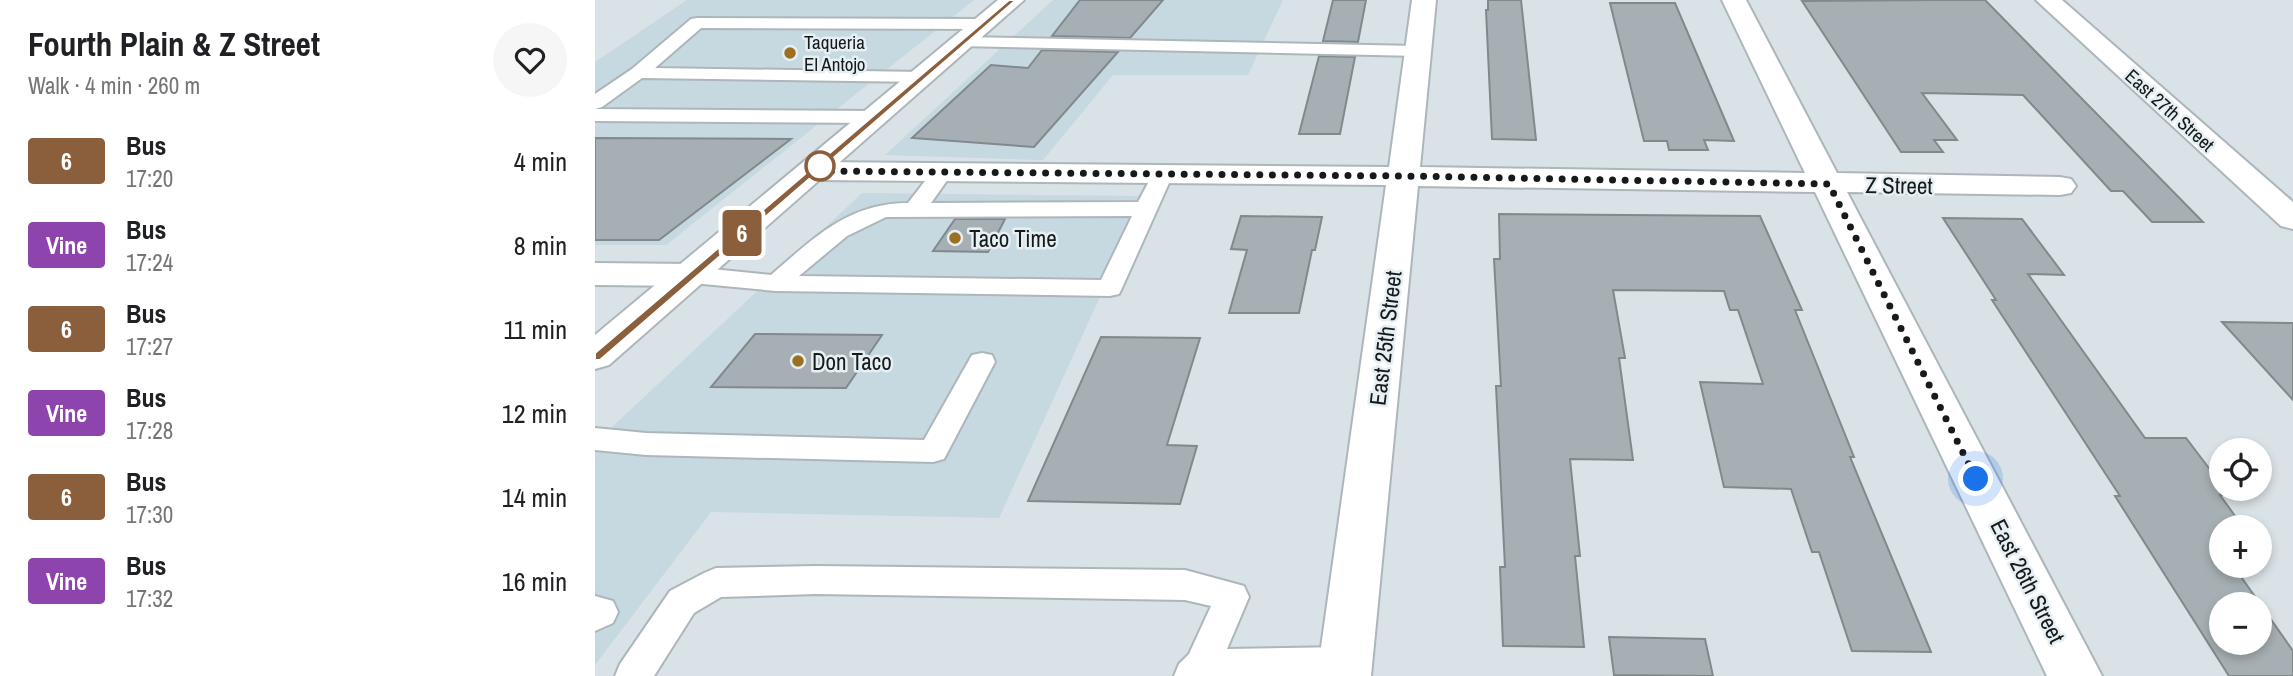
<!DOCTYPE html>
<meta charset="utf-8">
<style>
body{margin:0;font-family:"Archivo Narrow",sans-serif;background:#f6f6f6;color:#202124;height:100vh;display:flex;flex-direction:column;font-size:26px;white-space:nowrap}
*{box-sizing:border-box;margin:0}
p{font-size:23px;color:#757577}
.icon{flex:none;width:38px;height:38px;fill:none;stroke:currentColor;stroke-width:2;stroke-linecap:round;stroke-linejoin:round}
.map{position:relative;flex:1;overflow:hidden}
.side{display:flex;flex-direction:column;background:#fff;width:595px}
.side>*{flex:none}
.badge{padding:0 14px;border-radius:5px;font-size:24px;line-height:46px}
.fabs{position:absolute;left:1614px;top:438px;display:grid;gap:14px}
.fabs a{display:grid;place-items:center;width:63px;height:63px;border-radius:50%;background:#fff;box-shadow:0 4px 10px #0003;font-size:35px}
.you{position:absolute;width:35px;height:35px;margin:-18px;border:5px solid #fff;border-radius:50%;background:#1a73e8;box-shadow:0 0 0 10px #1a73e833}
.map>.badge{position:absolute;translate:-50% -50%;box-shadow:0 0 0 4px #fff}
.round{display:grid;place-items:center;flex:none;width:74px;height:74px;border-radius:37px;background:#f6f6f6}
.head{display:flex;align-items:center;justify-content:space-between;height:119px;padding:0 28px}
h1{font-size:33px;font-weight:700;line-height:52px}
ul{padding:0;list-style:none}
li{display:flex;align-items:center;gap:21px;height:84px;padding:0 28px}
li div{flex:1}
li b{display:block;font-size:26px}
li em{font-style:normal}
li .badge{min-width:77px;font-weight:700;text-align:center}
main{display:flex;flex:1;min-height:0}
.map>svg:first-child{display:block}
.built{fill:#c6d8e0}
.building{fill:#a6afb3;stroke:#81898d;stroke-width:2;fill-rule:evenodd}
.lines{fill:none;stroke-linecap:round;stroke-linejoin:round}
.service-casing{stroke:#adb6ba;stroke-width:4}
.minor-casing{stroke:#adb6ba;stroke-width:4}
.secondary-casing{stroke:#adb6ba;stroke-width:4}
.service{fill:#fff;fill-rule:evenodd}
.minor{fill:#fff;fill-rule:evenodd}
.secondary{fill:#fff;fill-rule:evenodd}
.line{fill:#8b5e3c;stroke:#fff;stroke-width:2}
.walk{stroke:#161a1b;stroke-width:7;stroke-dasharray:0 12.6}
.poi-dot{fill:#9c7020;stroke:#e6eff4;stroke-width:2.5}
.stop-dot{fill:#fff;stroke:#8b5e3c;stroke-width:3.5}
.labels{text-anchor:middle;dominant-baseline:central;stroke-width:5;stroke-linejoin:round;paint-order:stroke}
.far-poi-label{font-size:19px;fill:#161a1b;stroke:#e6eff4;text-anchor:start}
.far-street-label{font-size:19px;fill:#161a1b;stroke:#e6eff4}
.street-label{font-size:23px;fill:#161a1b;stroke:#e6eff4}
.poi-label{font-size:23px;fill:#161a1b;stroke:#e6eff4;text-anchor:start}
</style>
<main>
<section class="side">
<div class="head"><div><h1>Fourth Plain &amp; Z Street</h1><p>Walk · 4 min · 260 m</p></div><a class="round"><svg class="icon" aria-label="heart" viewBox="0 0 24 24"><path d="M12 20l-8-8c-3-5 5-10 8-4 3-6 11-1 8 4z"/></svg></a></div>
<ul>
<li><span class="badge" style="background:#8b5e3c;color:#fff">6</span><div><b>Bus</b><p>17:20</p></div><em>4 min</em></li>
<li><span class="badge" style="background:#8e44ad;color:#fff">Vine</span><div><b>Bus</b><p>17:24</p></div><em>8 min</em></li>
<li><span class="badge" style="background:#8b5e3c;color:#fff">6</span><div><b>Bus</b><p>17:27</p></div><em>11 min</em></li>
<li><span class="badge" style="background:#8e44ad;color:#fff">Vine</span><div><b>Bus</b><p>17:28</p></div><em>12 min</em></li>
<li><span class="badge" style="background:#8b5e3c;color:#fff">6</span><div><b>Bus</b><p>17:30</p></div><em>14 min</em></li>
<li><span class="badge" style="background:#8e44ad;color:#fff">Vine</span><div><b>Bus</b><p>17:32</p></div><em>16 min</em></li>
</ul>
</section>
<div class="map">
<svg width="1698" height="676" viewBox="0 0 1698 676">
<rect width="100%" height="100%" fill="#d9e2e6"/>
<path class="built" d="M92 0H379L71 245H0V62Z
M458 0H688L653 75H518L448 160 290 155Z
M267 193 551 196 404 518 116 512 0 665V443Z"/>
<path class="building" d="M485 0H568L535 38 457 36Z
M738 0H771L763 42 728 41Z
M893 0H926L941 140 897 139 891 10H893Z
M1344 0H1390L1608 222H1557L1528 191H1516L1428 95 1327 93 1362 140H1339L1348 152H1306L1207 1Z
M1015 3H1080L1139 141 1109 140 1113 150H1074L1072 141H1049Z
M447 50 523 52 439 147 317 138 396 65 433 68Z
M724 56 760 57 745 134H704Z
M0 138 196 139 64 240H0Z
M904 214 1165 216 1207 310H1200L1259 457H1255L1336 652 1257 651 1224 552H1217L1196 489 1129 487 1105 382 1168 384 1143 310H1135L1129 291 1018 290 1030 358H1024L1038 460 975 459 985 556H980L989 647 908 646 905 567H910L901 386H906L899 259H905Z
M646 216 727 217 720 250H717L704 313H634L652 250 636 249Z
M1348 218 1427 219 1469 275 1433 274 1550 438H1591L1626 484V488L1634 495H1625L1648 527H1626V565H1643L1647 572 1642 571 1698 651V676H1634L1520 496H1525L1397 300H1401ZM1626 604H1664V642H1626Z
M360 219H410L393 252 338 251Z
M1627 322 1698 323V400Z
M160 334 287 335 251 388 116 387Z
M506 337 605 338 572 445 602 446 585 504 433 501Z
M1014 637 1110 639 1118 676 1019 675Z"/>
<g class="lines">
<g class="service-casing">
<path id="service" d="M102 18 389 19 397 24 389 29 106 28 60 68 328 72 337 77 328 82 47 78 7 107 0 109V94L37 69 96 19Z
M369 37 823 46 832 51 823 56 363 46 360 42Z
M0 109 282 111 292 117 282 123 0 121Z
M347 166 354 168 358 172 336 203 543 202 560 170H574L578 174 527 288 524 294 515 296 181 291 97 283 88 280 85 275 88 270 97 267 176 275C219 238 253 203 313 203L340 168ZM537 216 506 280 204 276 252 236 291 217Z
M387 353 397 355 400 362 349 459 338 462 51 455 0 450V428L51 433 329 440 377 355Z
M221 566 590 570 649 586 654 597 632 649 750 647 763 652 768 664 763 676H579L584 664 594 654 616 606 590 600 221 594 126 597 99 613 59 676H20L25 664 75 591 109 573 121 568Z
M0 596 18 601 23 612 18 623 0 631Z"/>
</g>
<g class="minor-casing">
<path id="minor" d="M817 0H841L825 167 1210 173 1127 0H1151L1242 173 1465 177 1476 179 1481 186 1476 193 1465 195 1252 192 1507 676H1452L1220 192 823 186 776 676H722L791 185 219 180 208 178 204 171 208 164 219 162 794 167Z
M1441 0H1467L1698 202V229L1686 226Z
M0 263 97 264 110 267 115 275 110 283 97 286 0 285Z"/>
</g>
<g class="secondary-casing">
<path id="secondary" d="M403 0H429L14 365 0 369V335Z"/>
</g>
<use href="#service" class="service"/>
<use href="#minor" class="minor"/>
<use href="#secondary" class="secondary"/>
</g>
<path class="line" d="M414 0H421L5 360H0V353Z"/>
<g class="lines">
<path class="walk" d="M225 166 219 171 809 176 1234 184 1381 479"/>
</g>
<g class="poi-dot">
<circle cx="195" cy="53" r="7"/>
<circle cx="360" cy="238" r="7"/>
<circle cx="203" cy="361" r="7"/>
</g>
<circle class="stop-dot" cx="225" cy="166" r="14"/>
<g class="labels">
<g class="far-poi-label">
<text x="209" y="42">Taqueria<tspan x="209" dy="22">El Antojo</tspan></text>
</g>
<g class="far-street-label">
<text transform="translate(1575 110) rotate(42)">East 27th Street</text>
</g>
<g class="street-label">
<text transform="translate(1304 185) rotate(1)">Z Street</text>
<text transform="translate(790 338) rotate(-83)">East 25th Street</text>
<text transform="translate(1433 581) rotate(63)">East 26th Street</text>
</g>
<g class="poi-label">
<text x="374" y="238">Taco Time</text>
<text x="217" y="361">Don Taco</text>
</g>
</g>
</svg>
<div class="fabs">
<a><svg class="icon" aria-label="locate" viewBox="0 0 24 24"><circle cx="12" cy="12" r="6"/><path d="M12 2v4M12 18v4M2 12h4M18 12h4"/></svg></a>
<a>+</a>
<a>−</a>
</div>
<div class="you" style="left:1381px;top:479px"></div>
<b class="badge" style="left:147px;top:233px;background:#8b5e3c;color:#fff">6</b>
</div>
</main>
